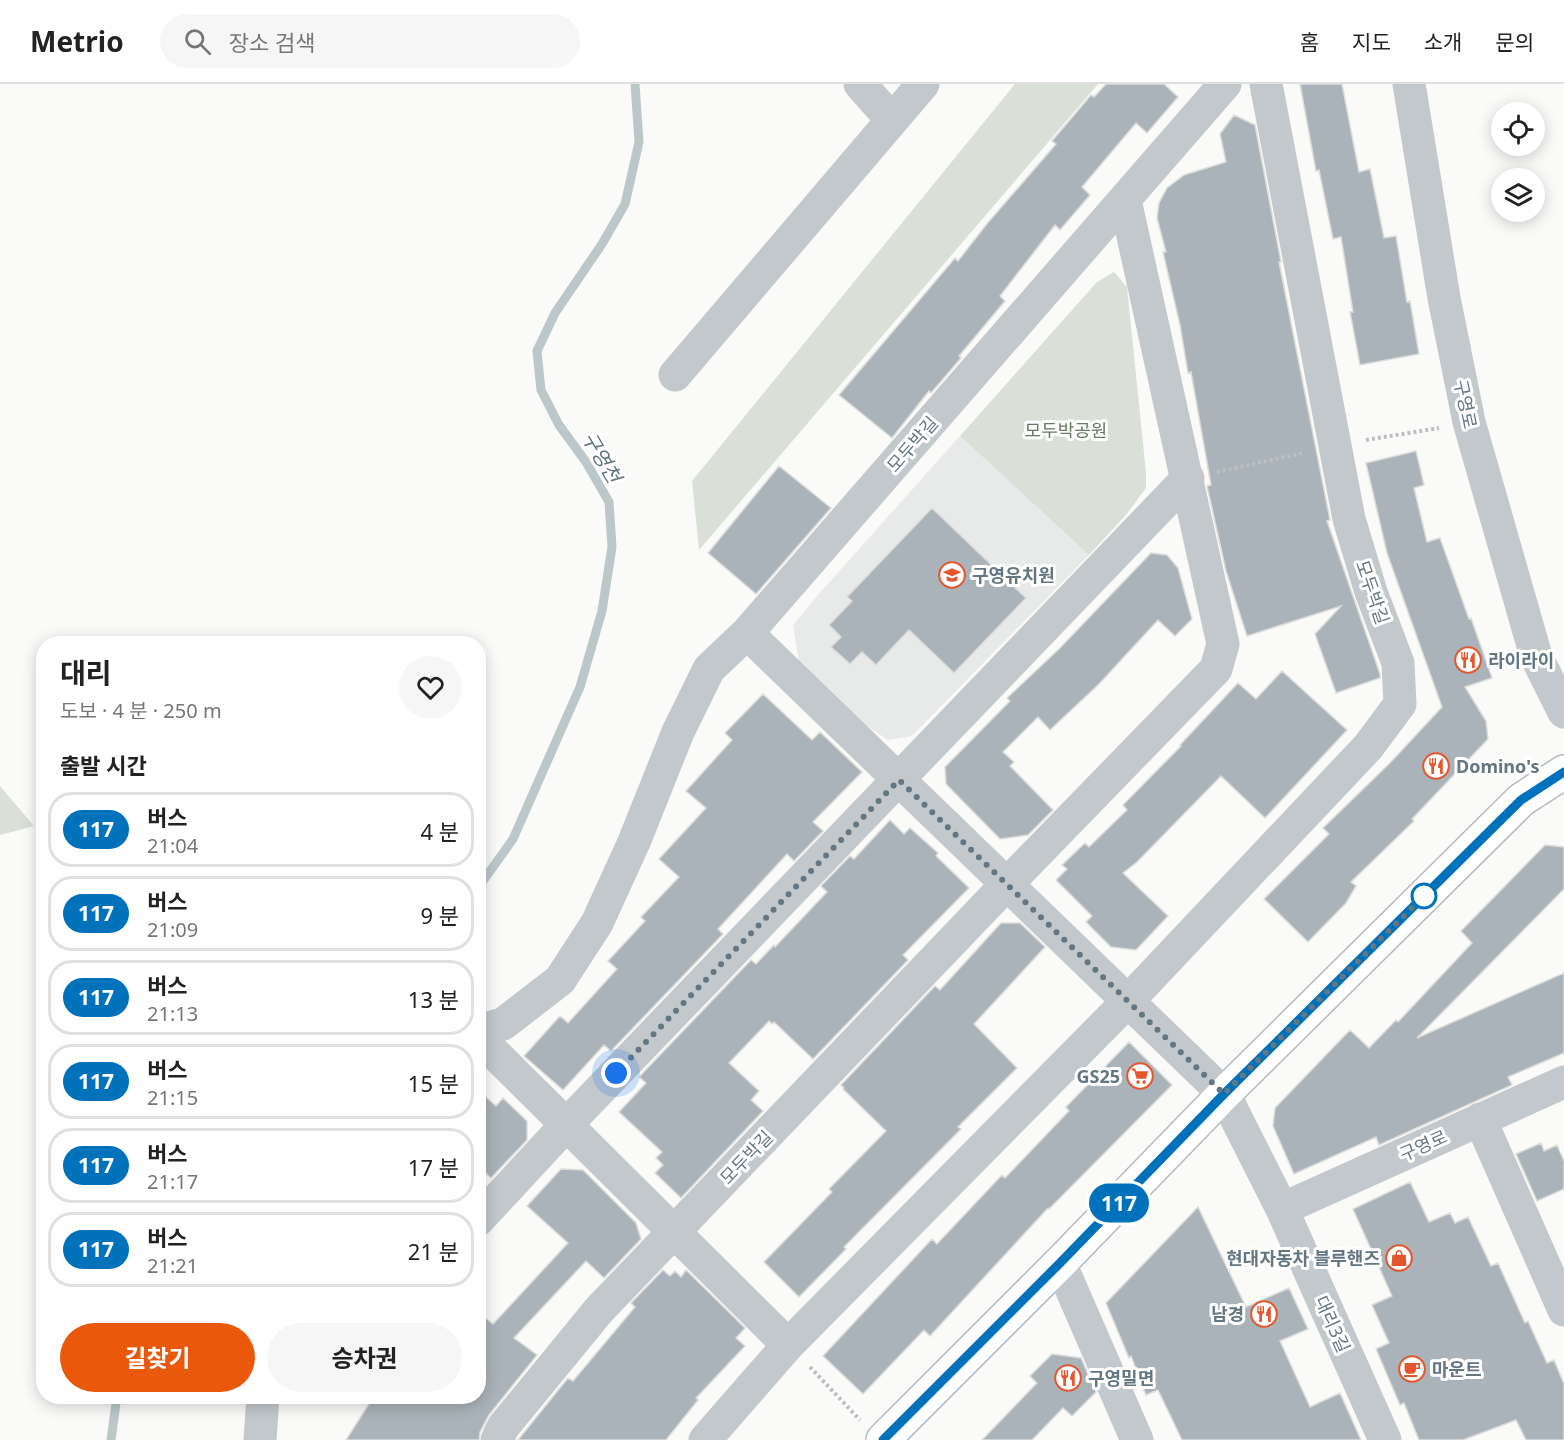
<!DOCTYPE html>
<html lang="ko">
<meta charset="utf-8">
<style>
body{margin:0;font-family:"Noto Sans","Noto Sans KR",sans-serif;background:#f6f6f6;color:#222;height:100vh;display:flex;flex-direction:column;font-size:22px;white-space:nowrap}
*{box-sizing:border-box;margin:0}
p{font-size:20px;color:#767676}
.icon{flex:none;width:33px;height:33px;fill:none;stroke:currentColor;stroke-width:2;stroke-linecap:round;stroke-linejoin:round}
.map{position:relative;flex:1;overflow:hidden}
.side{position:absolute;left:36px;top:552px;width:450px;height:768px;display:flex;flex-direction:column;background:#fff;border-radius:24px;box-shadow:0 3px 15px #0003}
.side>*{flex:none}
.badge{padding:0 12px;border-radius:20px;font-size:21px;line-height:39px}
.controls{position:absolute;left:1491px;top:18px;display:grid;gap:12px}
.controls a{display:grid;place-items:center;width:54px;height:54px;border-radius:50%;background:#fff;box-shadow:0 3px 15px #0003;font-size:30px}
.you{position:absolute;width:30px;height:30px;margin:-15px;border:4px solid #fff;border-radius:50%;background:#1a73e8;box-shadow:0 0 0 9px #1a73e833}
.map>.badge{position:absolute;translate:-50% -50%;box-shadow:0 0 0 3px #fff}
h2{padding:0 24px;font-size:22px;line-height:54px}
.round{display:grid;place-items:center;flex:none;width:63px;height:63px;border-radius:32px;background:#f6f6f6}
.overview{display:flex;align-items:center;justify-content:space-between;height:102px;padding:0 24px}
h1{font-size:28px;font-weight:700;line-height:45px}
.cta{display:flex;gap:12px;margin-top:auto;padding:12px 24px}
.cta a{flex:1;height:69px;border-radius:36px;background:#ea580c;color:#fff;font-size:24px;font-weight:700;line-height:69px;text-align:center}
.cta a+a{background:#f6f6f6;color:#222}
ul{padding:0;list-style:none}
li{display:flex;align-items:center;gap:18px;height:75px;margin:0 12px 9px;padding:0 12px;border:3px solid #e0e0e0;border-radius:24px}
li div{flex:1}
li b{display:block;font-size:22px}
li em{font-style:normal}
li .badge{min-width:66px;font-weight:700;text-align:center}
header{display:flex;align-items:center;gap:36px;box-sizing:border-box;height:84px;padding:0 30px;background:#fff;border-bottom:2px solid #e0e0e0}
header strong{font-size:28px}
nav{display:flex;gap:33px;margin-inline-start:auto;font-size:21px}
.search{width:420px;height:54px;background:#f6f6f6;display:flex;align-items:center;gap:15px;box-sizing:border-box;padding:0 21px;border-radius:33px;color:#767676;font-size:22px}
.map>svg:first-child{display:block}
.built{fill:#e8e9e9}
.green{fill:#dadfd7}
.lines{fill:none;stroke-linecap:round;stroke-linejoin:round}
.stream{stroke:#bbc7cb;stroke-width:9}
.building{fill:#aab3b9;stroke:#dcdcda;stroke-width:1.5}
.secondary-casing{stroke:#b3babf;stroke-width:36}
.path{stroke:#bbbfc2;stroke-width:4;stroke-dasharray:3 3;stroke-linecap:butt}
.minor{stroke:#c3c8cc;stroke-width:33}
.secondary{stroke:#fff;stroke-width:33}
.line-casing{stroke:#fff;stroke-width:14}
.line{stroke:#0072bc;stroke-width:9}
.walk{stroke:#657683;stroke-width:6;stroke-dasharray:0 10.8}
.stop-dot{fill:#fff;stroke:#0072bc;stroke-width:3}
.labels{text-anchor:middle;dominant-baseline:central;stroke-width:6;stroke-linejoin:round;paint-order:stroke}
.street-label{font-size:18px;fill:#657683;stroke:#fff}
.park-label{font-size:18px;fill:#687a64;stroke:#fff}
.poi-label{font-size:18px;font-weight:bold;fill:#657683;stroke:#fff;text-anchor:start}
.water-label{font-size:20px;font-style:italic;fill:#60757c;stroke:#fff}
</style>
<header>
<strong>Metrio</strong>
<div class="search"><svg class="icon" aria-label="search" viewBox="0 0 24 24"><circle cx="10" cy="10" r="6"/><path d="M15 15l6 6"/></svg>장소 검색</div>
<nav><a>홈</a><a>지도</a><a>소개</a><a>문의</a></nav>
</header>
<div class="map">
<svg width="1564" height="1356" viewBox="0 0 1564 1356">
<rect width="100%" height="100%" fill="#fafaf8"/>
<path class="built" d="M960 352 1089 471 912 652 888 656 858 636 799 578 793 541 817 512Z"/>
<path class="green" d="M1015 0H1098L699 466 692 397Z
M1114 188 1127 203 1146 389V404L1126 431 1089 471 960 352 1097 198Z
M0 702 34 742 0 751Z"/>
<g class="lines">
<path class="stream" d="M478 804 513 755 580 603 602 527 612 463 609 418 586 378 559 341 541 306 537 267 555 229 602 160 625 120 639 58 635 0
M111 1356 117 1312"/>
</g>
<path class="building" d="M1106 0H1164L1178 13 1147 49 1136 39 1082 103 1090 111 1060 146 1055 141 1000 212 1005 217 959 272 961 274 931 309 929 307 892 354 839 311 955 174 958 177 986 141 1056 60 1052 57 1091 11 1094 13Z
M1300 0H1342L1359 88 1370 85 1384 154 1396 152 1407 218 1410 217 1419 270 1360 281 1350 228H1353L1341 153 1333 155 1319 86 1316 87Z
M1234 31 1255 41 1281 178H1279L1330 436 1327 437 1380 590V594L1336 609 1315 550 1341 522 1247 552 1226 487 1207 402 1211 401 1191 288 1188 289 1180 241 1163 168H1166L1157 134 1159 119 1167 104 1184 91 1226 78 1220 50Z
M1416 367 1424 401 1414 404 1427 458 1440 454 1469 535 1471 534 1492 594 1465 603 1486 637 1488 655 1412 735 1414 737 1351 798 1356 802 1346 819 1308 858 1264 815 1329 750 1323 744 1390 679 1442 623 1387 469 1366 379Z
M779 382 831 424 756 510 708 469Z
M932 424 1026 514 954 589 909 546 876 581 862 568 850 580 831 563 841 553 829 541 852 517 847 513Z
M1151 469 1167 471 1178 484 1192 535 1175 552 1158 536 1099 600 1050 646 1038 633 1003 668 1014 678 1010 682 1053 726 1028 751 1000 755 946 700 945 683 1010 617 1007 614 1059 565Z
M1282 587 1347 646 1265 734 1221 692 1137 778 1123 789 1168 832 1136 866 1111 863 1086 838 1092 832 1056 796 1067 785 1062 781 1085 759 1089 763 1127 726 1123 721 1181 662 1180 661 1238 599 1256 615Z
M763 610 812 656 820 648 862 688 813 738 823 747 794 777 787 770 718 845 723 850 611 967 604 961 563 1006 524 972 560 932 568 939 617 885 608 877 645 837 641 833 679 793 659 775 706 724 686 707 732 656 725 649Z
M890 736 904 750 910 744 938 769 936 772 969 804 903 871 908 876 813 975 774 938 772 940 769 937 729 979 759 1007 751 1016 763 1027 681 1114 655 1089 663 1081 656 1074 662 1068 619 1028 646 999 639 993 751 876 756 880 774 861 775 863 827 808 821 802 850 772 854 775Z
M1545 761 1564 763V805L1417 954 1564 889V969L1508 993 1512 1001 1379 1061 1376 1053 1294 1090 1273 1042 1275 1024 1350 946 1369 964 1396 936 1398 938 1472 859 1461 847Z
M1001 839H1020L1045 863 974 940 1017 984 958 1043 961 1045 844 1163 846 1165 799 1213 764 1178 832 1108 829 1105 886 1047 843 1005 844 1004 841 1001 935 902 940 906Z
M1129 958 1172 1001 1049 1125 1048 1124 930 1252 924 1246 863 1310 823 1272 932 1155 937 1160 1002 1091 1005 1094 1069 1027 1066 1023Z
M478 1006 496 1022 503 1014 527 1037V1056L491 1094 478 1082Z
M1541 1059 1544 1067 1557 1061 1564 1077V1105L1537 1117 1516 1070Z
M561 1085 583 1086 636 1139 641 1155 604 1194 586 1177 514 1254 537 1271 489 1331 480 1348 479 1356H346L374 1312H478V1228L493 1240 568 1159 527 1122Z
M1410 1098 1429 1138 1450 1129 1455 1139 1468 1133 1491 1182 1498 1179 1525 1239 1528 1237 1547 1279 1554 1276 1564 1300V1356H1526L1516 1336 1463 1356H1419L1404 1319 1400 1321 1376 1265 1389 1259 1372 1221 1392 1212 1353 1125Z
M1198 1123 1246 1223 1289 1204 1308 1245 1280 1257 1310 1323 1340 1309 1361 1356H1182L1158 1306 1146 1311 1131 1272 1129 1274 1106 1219Z
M663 1186 670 1192 675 1187 681 1193 686 1186 745 1244 736 1254 745 1262 696 1314 698 1316 666 1356H518L568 1294 573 1297 635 1223 631 1219Z
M1052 1270 1081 1274 1096 1308 1072 1332 1063 1324 1032 1356H982L1037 1299 1030 1292Z"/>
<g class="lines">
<g class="secondary-casing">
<path id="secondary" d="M883 1356 1060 1179 1224 1010 1521 716 1564 688"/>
</g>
<path class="path" d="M1366 356 1439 344
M1217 388 1303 369
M810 1283 860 1336"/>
<path class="minor" d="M860 0 892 36
M1409 0 1444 214 1469 338 1536 572 1564 628
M675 291 923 0
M747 549 1224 1010 1282 1125 1385 1356
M478 947 503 940 560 896 597 839 634 758 678 648 709 585 747 549 1225 0
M478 953 788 1261
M1480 1035 1564 1226
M1282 1125 1564 998
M478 1136 567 1040 1188 394
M1060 1179 1137 1356
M260 1356 263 1312
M497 1356 503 1343 599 1226 1007 800 1216 585 1223 560 1125 116
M705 1356 788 1261 1128 917 1368 663 1400 620 1398 579 1371 508 1349 435 1266 0"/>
<use href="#secondary" class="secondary"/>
</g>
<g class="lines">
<g class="line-casing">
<path id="line" d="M883 1356 1060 1179 1224 1010 1521 716 1564 688"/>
</g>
<use href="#line" class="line"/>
<path class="walk" d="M616 989 899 696 1224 1010 1424 812"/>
</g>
<defs>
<g id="school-ring" transform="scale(1.35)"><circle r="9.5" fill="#fff" stroke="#e4572e" stroke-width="1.5"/><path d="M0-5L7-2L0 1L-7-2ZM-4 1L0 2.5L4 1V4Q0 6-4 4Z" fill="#e4572e"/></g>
<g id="restaurant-ring" transform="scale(1.35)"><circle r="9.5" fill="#fff" stroke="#e4572e" stroke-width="1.5"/><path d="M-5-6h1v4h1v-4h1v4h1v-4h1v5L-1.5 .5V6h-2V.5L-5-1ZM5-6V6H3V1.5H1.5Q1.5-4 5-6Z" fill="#e4572e"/></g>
<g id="supermarket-ring" transform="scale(1.35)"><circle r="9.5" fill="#fff" stroke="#e4572e" stroke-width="1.5"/><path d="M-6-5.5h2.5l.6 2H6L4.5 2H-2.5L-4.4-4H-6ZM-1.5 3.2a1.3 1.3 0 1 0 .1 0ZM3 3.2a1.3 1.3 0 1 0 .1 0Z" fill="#e4572e"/></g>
<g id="shop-ring" transform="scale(1.35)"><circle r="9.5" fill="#fff" stroke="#e4572e" stroke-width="1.5"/><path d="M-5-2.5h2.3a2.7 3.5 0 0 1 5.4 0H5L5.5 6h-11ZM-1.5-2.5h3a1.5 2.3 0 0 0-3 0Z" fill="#e4572e"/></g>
<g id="cafe-ring" transform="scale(1.35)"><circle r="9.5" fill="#fff" stroke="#e4572e" stroke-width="1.5"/><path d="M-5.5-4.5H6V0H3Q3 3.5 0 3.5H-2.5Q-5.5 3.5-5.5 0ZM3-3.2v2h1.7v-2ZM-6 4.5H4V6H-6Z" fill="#e4572e"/></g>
</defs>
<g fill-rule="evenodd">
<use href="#school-ring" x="952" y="491"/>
<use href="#restaurant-ring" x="1468" y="576"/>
<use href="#restaurant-ring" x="1436" y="682"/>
<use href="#supermarket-ring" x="1140" y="992"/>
<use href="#shop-ring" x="1399" y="1174"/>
<use href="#restaurant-ring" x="1264" y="1230"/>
<use href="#cafe-ring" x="1412" y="1285"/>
<use href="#restaurant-ring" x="1068" y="1294"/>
</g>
<circle class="stop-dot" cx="1424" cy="812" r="12"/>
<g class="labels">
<g class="street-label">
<text transform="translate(1466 320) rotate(78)">구영로</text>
<text transform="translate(912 360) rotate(-49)">모두박길</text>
<text transform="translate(1373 508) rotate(71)">모두박길</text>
<text transform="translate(1423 1061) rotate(-24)">구영로</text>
<text transform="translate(746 1073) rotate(-46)">모두박길</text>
<text transform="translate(1333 1240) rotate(66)">대리3길</text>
</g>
<g class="park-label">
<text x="1066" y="346">모두박공원</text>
</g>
<g class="poi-label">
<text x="972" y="491">구영유치원</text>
<text x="1488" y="576">라이라이</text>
<text x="1456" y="682">Domino's</text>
<text x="1120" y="992" text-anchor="end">GS25</text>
<text x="1380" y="1174" text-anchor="end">현대자동차 블루핸즈</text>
<text x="1244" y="1230" text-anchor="end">남경</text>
<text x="1432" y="1285">마운트</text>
<text x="1088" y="1294">구영밀면</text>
</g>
<g class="water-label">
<text transform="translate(602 373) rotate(59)">구영천</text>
</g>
</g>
</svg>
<div class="controls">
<a><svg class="icon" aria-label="locate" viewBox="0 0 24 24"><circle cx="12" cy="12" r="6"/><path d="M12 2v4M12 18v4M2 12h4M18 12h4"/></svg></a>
<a><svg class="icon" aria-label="layers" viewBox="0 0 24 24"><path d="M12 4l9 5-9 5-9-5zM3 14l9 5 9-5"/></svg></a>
</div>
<div class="you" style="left:616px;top:989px"></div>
<b class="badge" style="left:1119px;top:1119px;background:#0072bc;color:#fff">117</b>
<section class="side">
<div class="overview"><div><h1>대리</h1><p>도보 · 4 분 · 250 m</p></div><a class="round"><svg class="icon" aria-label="heart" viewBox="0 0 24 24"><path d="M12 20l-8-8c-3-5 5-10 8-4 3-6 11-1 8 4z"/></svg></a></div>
<h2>출발 시간</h2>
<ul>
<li><span class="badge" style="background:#0072bc;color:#fff">117</span><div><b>버스</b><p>21:04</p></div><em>4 분</em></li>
<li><span class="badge" style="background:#0072bc;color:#fff">117</span><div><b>버스</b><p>21:09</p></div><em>9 분</em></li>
<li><span class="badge" style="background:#0072bc;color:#fff">117</span><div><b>버스</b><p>21:13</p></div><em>13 분</em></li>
<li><span class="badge" style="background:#0072bc;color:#fff">117</span><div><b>버스</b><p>21:15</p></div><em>15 분</em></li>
<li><span class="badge" style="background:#0072bc;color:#fff">117</span><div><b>버스</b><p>21:17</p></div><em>17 분</em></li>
<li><span class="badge" style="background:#0072bc;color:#fff">117</span><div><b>버스</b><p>21:21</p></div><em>21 분</em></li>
</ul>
<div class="cta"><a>길찾기</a><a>승차권</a></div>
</section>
</div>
